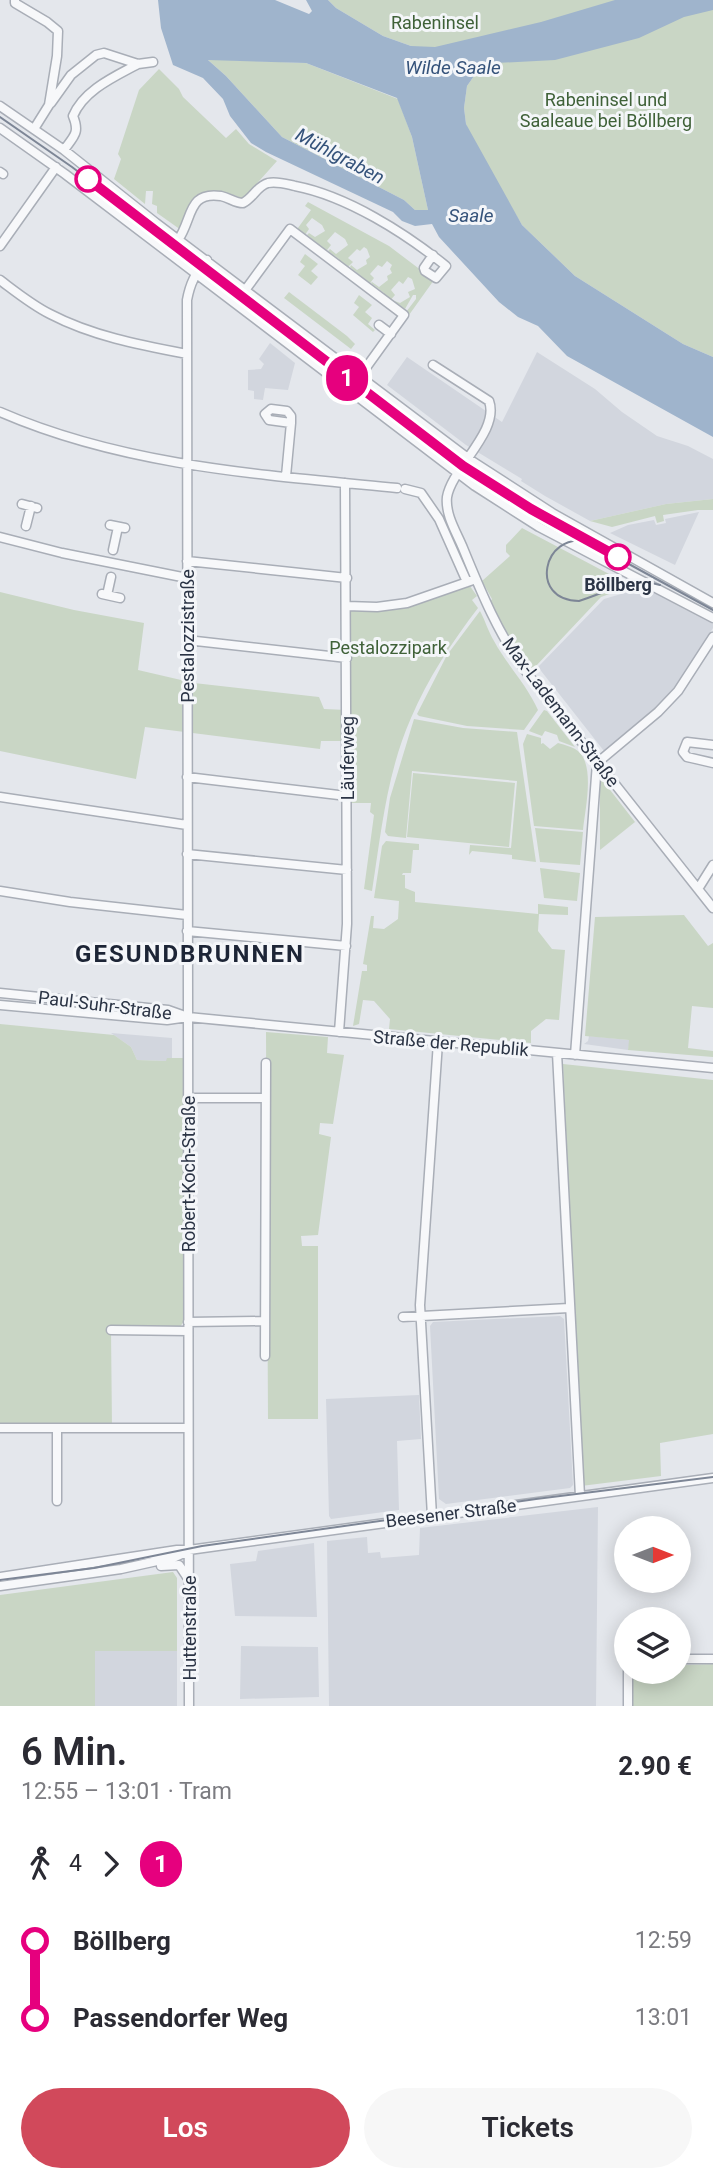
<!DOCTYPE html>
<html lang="de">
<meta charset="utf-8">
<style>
body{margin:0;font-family:Roboto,sans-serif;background:#f7f7f7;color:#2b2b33;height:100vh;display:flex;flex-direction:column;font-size:26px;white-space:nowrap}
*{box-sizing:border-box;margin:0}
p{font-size:23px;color:#7c7c81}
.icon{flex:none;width:38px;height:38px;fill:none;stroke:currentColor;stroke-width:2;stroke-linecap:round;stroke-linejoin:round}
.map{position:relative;height:1706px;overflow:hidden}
.sheet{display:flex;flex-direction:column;background:#fff;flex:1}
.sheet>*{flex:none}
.badge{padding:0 14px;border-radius:23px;font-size:24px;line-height:46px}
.needle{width:46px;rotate:90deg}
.buttons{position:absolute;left:614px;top:1516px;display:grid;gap:14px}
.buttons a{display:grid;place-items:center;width:77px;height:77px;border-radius:50%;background:#fff;box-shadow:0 4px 18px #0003;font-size:35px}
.map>.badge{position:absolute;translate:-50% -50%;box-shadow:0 0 0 4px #fff}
.legs{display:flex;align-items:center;gap:10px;height:77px;padding:0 21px;font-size:23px}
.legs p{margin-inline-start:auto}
.headline{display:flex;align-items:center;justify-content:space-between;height:119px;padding:0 21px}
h1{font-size:38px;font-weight:600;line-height:52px}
.action{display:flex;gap:14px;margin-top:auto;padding:14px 21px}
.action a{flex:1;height:80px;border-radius:42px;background:#d1495b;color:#fff;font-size:28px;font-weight:600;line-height:80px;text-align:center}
.action a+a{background:#f7f7f7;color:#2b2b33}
ul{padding:0 21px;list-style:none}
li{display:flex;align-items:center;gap:24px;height:77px;font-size:26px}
li i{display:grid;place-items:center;width:10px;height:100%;margin:0 9px;background:currentColor}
li i::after{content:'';width:18px;height:18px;margin:-9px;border:5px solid;border-radius:50%;background:#fff}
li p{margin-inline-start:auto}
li:first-child i{background:linear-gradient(#0000 50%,currentColor 0)}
li:last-child i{background:linear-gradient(currentColor 50%,#0000 0)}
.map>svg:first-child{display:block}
.built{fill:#d2d6de}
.green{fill:#c9d6c5}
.water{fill:#9fb4cc;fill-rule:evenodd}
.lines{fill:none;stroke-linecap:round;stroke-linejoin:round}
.minor-casing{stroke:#a9aeb7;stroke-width:11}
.minor{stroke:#f7f8fa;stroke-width:8}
.tram{stroke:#7d8696;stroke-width:2}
.line-1-casing{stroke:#fff;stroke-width:16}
.line-1{stroke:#e6007e;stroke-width:10}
.stop-1-dot{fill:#fff;stroke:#e6007e;stroke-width:3.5}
.labels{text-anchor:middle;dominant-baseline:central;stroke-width:6;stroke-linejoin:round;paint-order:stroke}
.park-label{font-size:18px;fill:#3f6138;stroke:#f4f6f9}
.stop-label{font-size:18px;font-weight:bold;fill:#2b3445;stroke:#f4f6f9}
.street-label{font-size:18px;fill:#2b3445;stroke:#f4f6f9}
.water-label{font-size:19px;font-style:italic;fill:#34527a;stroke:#f4f6f9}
.district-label{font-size:24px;font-weight:bold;letter-spacing:2px;fill:#1d2536;stroke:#f4f6f9}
</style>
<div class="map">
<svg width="713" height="1706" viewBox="0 0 713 1706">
<rect width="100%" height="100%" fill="#e4e7ec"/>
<path class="built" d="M270 343 295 363 288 390 265 388 263 400 254 399V391L248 390V370L261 369 264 364 259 359Z
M537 352 595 389 622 412 657 436 688 446 713 459V499L666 504 590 521 545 496 521 481 522 479 466 445 387 385 407 357 502 422Z
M699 512 675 565 610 533 628 525 654 520 656 525 666 523 665 519Z
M645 587 704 617 713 624V628L675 689 649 714 604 751 538 667 604 599Z
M111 1033 172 1038V1058H167V1061L137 1060 131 1047Z
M589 1036 630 1040 628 1050 584 1044 588 1041Z
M560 1316 564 1319 573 1485 570 1488 446 1504 439 1499 430 1326 433 1322Z
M419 1395 421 1439 397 1441 399 1510 331 1519 329 1516 326 1399Z
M598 1507 596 1706H329L327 1541 367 1537 368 1553 380 1552 381 1558 419 1555 420 1528Z
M314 1543 317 1617 235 1616 230 1564 256 1561 258 1551Z
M241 1646 318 1647 319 1697 240 1699Z
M95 1651H177V1706H95Z"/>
<path class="green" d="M328 0H713V357L683 344 575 276 522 225 472 141 466 124 464 108 467 86 474 76 496 63H424L411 46 383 36 336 8Z
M207 59 306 63 398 99 412 137 428 210H415L404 200 282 137 226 76Z
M159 69 179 89 183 97 226 138 236 129 249 144 277 161 243 199C227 191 202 186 190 203 185 210 183 222 181 230L157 213V206L152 204 153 191H146L145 204 114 179 121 159 118 154 139 90Z
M308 202 389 246 434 280 409 315 406 312 416 299V295H413L405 309 392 300 400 303 410 297 408 292 415 289 412 279 408 277 403 284 399 281 391 290 395 295 388 303 381 297 384 293 371 283 372 282 379 287 388 280 387 276 392 273 390 269 392 265 387 261 382 267 378 265 370 274 374 278 367 287 359 281 362 277 350 267 351 265 357 270 367 264 366 260 370 257 367 249 364 247 360 251 357 249 348 258 353 262 345 270 335 263 339 259 328 251 330 249 336 254 348 245 345 239 335 232 327 241 331 245 324 254 314 246 317 243 307 235 309 233 315 237 325 231 322 225 312 218 306 225 309 229 303 238 295 232 311 210 305 206Z
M305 254 318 264 311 271 318 277 311 285 298 275 305 266 300 262Z
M289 292 347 336 355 344 351 349 284 298Z
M359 295 372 305 365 312 372 318 368 324 375 330 373 332 353 315 359 307 354 303Z
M713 499V510H698L663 515 664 521 657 523 655 516 612 527 590 521 666 504Z
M522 528 628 584 626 588 601 597 535 667C533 667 531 668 529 668 517 665 496 614 490 602L492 599 482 581 510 556 506 552V545Z
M467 582 477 596 472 600 478 608C452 642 428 678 411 718 387 772 381 833 372 891L364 889 374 815 370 812 371 803H347V741H321L320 749 145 727 136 779 0 751V592L74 610 144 623 138 670 194 683 319 697 324 709 347 710V606L407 603Z
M480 611C485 620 488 631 494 641 507 665 527 685 538 710L524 730 467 726 419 716 417 714 447 655Z
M544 710 547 711 575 747 559 741 557 735 545 731 542 736 529 731Z
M414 719 463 728 517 732 536 862 512 859V855L472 851 469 855 470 845 511 848 517 781 412 771 406 838 388 836 385 832 390 798Z
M527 734 541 738V744L543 743 550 749 558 743C565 745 574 747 579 752 595 767 585 810 583 830L534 826 523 744Z
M413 773 515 783 509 847 407 837Z
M600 777 635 822 600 850Z
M535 828 583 832 580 865 540 862Z
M386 841 419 844V850H413L411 873H403L402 875H405V888L415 892V902L538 914V904L568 907V915L539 914 538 931 552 949 565 950 559 1020 546 1019 531 1031V1043L389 1029 390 1019 374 1001 363 1000 359 1024 353 1026 362 971H367V965L363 964 371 916H374L373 928 384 929 398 919 399 901 374 898 382 846Z
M540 868 580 873 577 901 544 898Z
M684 915 708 946 713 943V1008L692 1006 688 1048 713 1051V1057L628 1050 629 1040 585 1036 595 917Z
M0 1024 114 1035 131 1047 137 1060 166 1061 167 1058H183L184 1321 180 1327 111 1330 112 1428H0Z
M266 1032 328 1037 327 1053 344 1055 333 1124 320 1123 319 1134 331 1137 318 1235 301 1236 302 1246H318V1419H268Z
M563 1064 713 1080V1434L660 1443 661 1476 581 1486Z
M173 1572 177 1578V1651H95V1706H0V1595Z
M713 1664V1706H630V1671H679V1665Z"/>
<path class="water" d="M158 0H275L309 14 312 11 306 0H328L336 8 383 36 411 46 435 47 541 22 615 0H713V10L684 17 639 38 555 60 496 63 474 76 467 86 464 108 466 124 522 225 575 276 683 344 713 357V437L567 356 538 326 518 317 499 302 439 237 432 224 415 226 402 221 393 212 266 152 251 143 230 116 223 99 203 78 173 65 161 28ZM208 60 306 63 397 98 412 137 428 210H415L404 200 282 137 226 76Z"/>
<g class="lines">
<g class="minor-casing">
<path id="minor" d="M15 0V3L47 22 58 31 57 56 49 105 34 129
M51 103 71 75 96 55 104 53 138 64 153 62
M0 106 64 150 156 223 469 459 554 514 713 603
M0 128 65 174 475 486 539 527 713 618
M64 150C74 136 80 133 73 116 84 90 114 77 138 64
M0 172 3 174
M178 240C193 219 187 191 221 196 230 198 235 203 243 203 253 198 257 186 268 183 277 181 286 184 295 186 347 196 405 233 446 266L436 278 425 271 424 268 433 255
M0 246 56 167
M0 280C16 292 32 305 50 314 92 336 140 345 187 354
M246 289 290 229 404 315 360 376
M379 325 391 334
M433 365 489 401C500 431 452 468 447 497 445 515 457 533 463 548 481 592 499 636 527 673L713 908
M0 412C124 466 263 475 397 488
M286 476 291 423V416L287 411 271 409 265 414 269 420 291 423
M405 489 421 493 439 519 467 582
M22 504 37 508
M110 525 125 528
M26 526 31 506
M0 537 62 553 187 578
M113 550 118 527
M187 561 347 578
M102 594 120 598
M107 595 111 577
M347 606 377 607 407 603 476 579
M187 640 347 658
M713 745 687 742 683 752 687 757 713 763
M187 777 347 796
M0 797 187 825
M187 854 347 870
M698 889 713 865
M0 891 70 902 187 915
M187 931 346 946
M0 993 168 1010 185 1016
M0 1005 167 1020 188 1017 713 1068
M339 1032 347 924 345 483
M557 1053 580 1496
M575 1055 597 763 658 712 678 691 713 637
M188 1098H265
M403 1317 569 1308
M188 1322 265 1321
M111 1330 188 1331
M265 1356 266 1063
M0 1428H188
M57 1501V1428
M432 1516 420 1305 438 1042
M161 1566 179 1565 187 1577
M0 1577 177 1550H189L713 1478
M0 1586 121 1569 175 1557 186 1552
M679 1659H713
M189 1706 187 300C190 284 195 273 207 260
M628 1706V1671"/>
</g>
<use href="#minor" class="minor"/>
<path class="tram" d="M0 117 72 167 463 466 563 528 713 610
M587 542C543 531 528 601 579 601 605 593 632 576 660 585
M0 1580 94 1568 202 1546 536 1499 713 1477"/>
</g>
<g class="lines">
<g class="line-1-casing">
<path id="line-1" d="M88 179 463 466 531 509 618 557"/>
</g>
<use href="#line-1" class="line-1"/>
</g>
<g class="stop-1-dot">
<circle cx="88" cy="179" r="12"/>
<circle cx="618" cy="557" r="12"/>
</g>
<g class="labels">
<g class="park-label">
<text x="435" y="22">Rabeninsel</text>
<text x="606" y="99">Rabeninsel und<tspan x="606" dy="21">Saaleaue bei Böllberg</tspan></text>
<text x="388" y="647">Pestalozzipark</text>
</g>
<g class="stop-label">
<text x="618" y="584">Böllberg</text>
</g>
<g class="street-label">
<text transform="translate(187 636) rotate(-90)">Pestalozzistraße</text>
<text transform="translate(561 712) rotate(53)">Max-Lademann-Straße</text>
<text transform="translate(347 758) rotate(-90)">Läuferweg</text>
<text transform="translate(105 1005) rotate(7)">Paul-Suhr-Straße</text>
<text transform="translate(451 1043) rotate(5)">Straße der Republik</text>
<text transform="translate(188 1174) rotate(-90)">Robert-Koch-Straße</text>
<text transform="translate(451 1513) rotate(-7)">Beesener Straße</text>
<text transform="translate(189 1628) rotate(-90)">Huttenstraße</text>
</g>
<g class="water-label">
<text x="453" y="67">Wilde Saale</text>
<text transform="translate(340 156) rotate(28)">Mühlgraben</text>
<text x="471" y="215">Saale</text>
</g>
<g class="district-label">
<text x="190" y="954">GESUNDBRUNNEN</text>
</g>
</g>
</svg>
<div class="buttons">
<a><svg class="needle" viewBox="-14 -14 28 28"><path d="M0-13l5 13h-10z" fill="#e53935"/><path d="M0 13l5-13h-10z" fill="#7c7c81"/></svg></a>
<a><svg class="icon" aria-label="layers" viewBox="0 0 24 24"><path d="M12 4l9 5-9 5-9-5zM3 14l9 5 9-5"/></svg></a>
</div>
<b class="badge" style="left:347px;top:378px;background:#e6007e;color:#fff">1</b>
</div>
<section class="sheet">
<div class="headline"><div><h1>6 Min.</h1><p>12:55 – 13:01 · Tram</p></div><b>2.90 €</b></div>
<div class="legs"><svg class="icon" aria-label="walk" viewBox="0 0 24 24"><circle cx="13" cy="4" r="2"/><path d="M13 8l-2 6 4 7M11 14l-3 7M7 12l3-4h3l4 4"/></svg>4<svg class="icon" aria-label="forward" viewBox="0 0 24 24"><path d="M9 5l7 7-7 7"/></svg><b class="badge" style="background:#e6007e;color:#fff">1</b></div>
<ul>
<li><i style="color:#e6007e"></i><b>Böllberg</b><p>12:59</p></li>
<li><i style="color:#e6007e"></i><b>Passendorfer Weg</b><p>13:01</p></li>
</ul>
<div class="action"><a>Los</a><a>Tickets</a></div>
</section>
